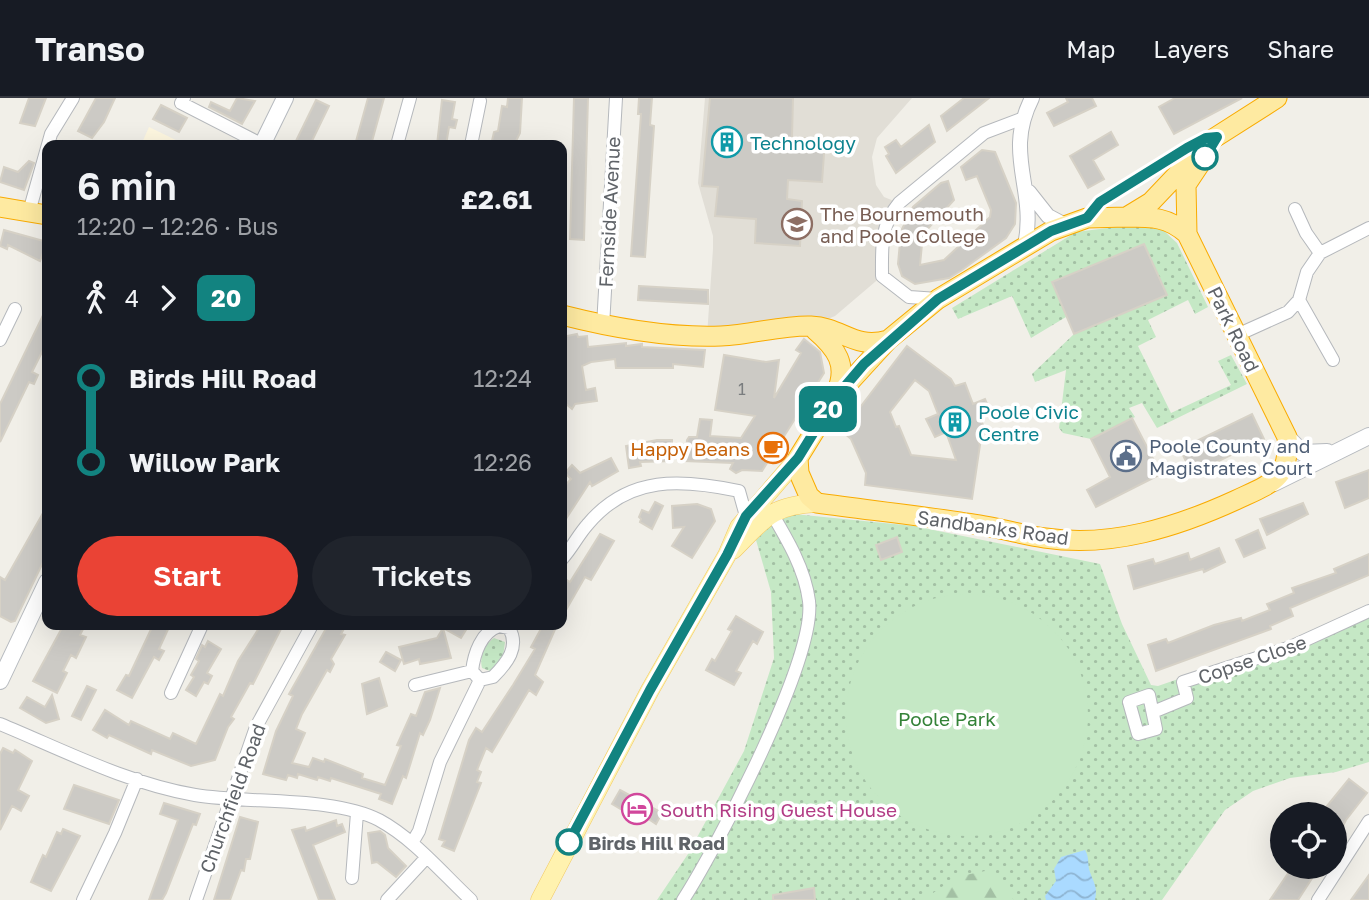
<!DOCTYPE html>
<meta charset="utf-8">
<style>
body{margin:0;font-family:"Golos Text",sans-serif;background:#20242c;color:#f1f3f6;height:100vh;display:flex;flex-direction:column;font-size:26px;white-space:nowrap}
*{box-sizing:border-box;margin:0}
p{font-size:23px;color:#9ea1a6}
.icon{flex:none;width:38px;height:38px;fill:none;stroke:currentColor;stroke-width:2;stroke-linecap:round;stroke-linejoin:round}
.map{position:relative;flex:1;overflow:hidden}
.panel{position:absolute;left:42px;top:42px;width:525px;height:490px;display:flex;flex-direction:column;background:#171b24;border-radius:14px;box-shadow:0 7px 28px #0002}
.panel>*{flex:none}
.badge{padding:0 14px;border-radius:10px;font-size:24px;line-height:46px}
.tools{position:absolute;left:1270px;top:704px;display:grid;gap:14px}
.tools a{display:grid;place-items:center;width:77px;height:77px;border-radius:50%;background:#171b24;box-shadow:0 7px 28px #0002;font-size:35px}
.map>.badge{position:absolute;translate:-50% -50%;box-shadow:0 0 0 4px #fff}
.legs{display:flex;align-items:center;gap:10px;height:77px;padding:0 35px;font-size:23px}
.legs p{margin-inline-start:auto}
.head{display:flex;align-items:center;justify-content:space-between;height:119px;padding:0 35px}
h1{font-size:38px;font-weight:600;line-height:52px}
.action{display:flex;gap:14px;margin-top:auto;padding:14px 35px}
.action a{flex:1;height:80px;border-radius:42px;background:#ea4335;color:#fff;font-size:28px;font-weight:600;line-height:80px;text-align:center}
.action a+a{background:#20242c;color:#f1f3f6}
ul{padding:0 35px;list-style:none}
li{display:flex;align-items:center;gap:24px;height:84px;font-size:26px}
li i{display:grid;place-items:center;width:10px;height:100%;margin:0 9px;background:currentColor}
li i::after{content:'';width:18px;height:18px;margin:-9px;border:5px solid;border-radius:50%;background:#171b24}
li p{margin-inline-start:auto}
li:first-child i{background:linear-gradient(#0000 50%,currentColor 0)}
li:last-child i{background:linear-gradient(currentColor 50%,#0000 0)}
header{display:flex;align-items:center;gap:42px;box-sizing:border-box;height:98px;padding:0 35px;background:#171b24;border-bottom:2px solid #363941}
header strong{font-size:33px}
nav{display:flex;gap:38px;margin-inline-start:auto;font-size:24px}
.map>svg:first-child{display:block}
.commercial{fill:#fef7e0}
.education{fill:#e1ded6}
.grass{fill:url(#grass-dots)}
.forest{fill:url(#forest-firs)}
.garden{fill:#c5e8c5}
.water{fill:url(#water-waves)}
.building{fill:#cccac5;stroke:#d6d1c6;stroke-width:2;fill-rule:evenodd}
.lines{fill:none;stroke-linecap:round;stroke-linejoin:round}
.minor-casing{stroke:#b5b8bc;stroke-width:14}
.tertiary-casing{stroke:#b5b8bc;stroke-width:16}
.secondary-casing{stroke:#b6babf;stroke-width:18}
.primary-casing{stroke:#f2c960;stroke-width:19}
.trunk-casing{stroke:#f9ab00;stroke-width:21}
.minor{stroke:#fff;stroke-width:12}
.tertiary{stroke:#fff;stroke-width:14}
.secondary{stroke:#fff;stroke-width:16}
.primary{stroke:#fff2af;stroke-width:18}
.trunk{stroke:#feeaa1;stroke-width:19}
.line-1-casing{stroke:#fff;stroke-width:16}
.line-1{stroke:#128380;stroke-width:10}
.stop-1-dot{fill:#fff;stroke:#128380;stroke-width:3.5}
.labels{text-anchor:middle;dominant-baseline:central;stroke-width:7;stroke-linejoin:round;paint-order:stroke}
.number-label{font-size:16px;fill:#7a7d7f}
.culture-label{font-size:19px;fill:#0d838f;stroke:#fff;text-anchor:start}
.street-label{font-size:19px;fill:#5f6368;stroke:#fff}
.education-label{font-size:19px;fill:#785e54;stroke:#fff;text-anchor:start}
.service-label{font-size:19px;fill:#4e5e75;stroke:#fff;text-anchor:start}
.food-label{font-size:19px;fill:#c56008;stroke:#fff;text-anchor:end}
.park-label{font-size:19px;fill:#348238;stroke:#fff}
.hotel-label{font-size:19px;fill:#b23c85;stroke:#fff;text-anchor:start}
.stop-label{font-size:19px;font-weight:bold;fill:#5f6368;stroke:#fff;text-anchor:start}
</style>
<header>
<strong>Transo</strong>
<nav><a>Map</a><a>Layers</a><a>Share</a></nav>
</header>
<div class="map">
<svg width="1369" height="802" viewBox="0 0 1369 802">
<defs>
<pattern id="grass-dots" width="8" height="8" patternUnits="userSpaceOnUse" patternTransform="scale(1.75)"><rect width="8" height="8" fill="#c5e8c5"/><path d="M2 2h.1M6 6h.1" fill="none" stroke="#a3c0a4" stroke-width="1.8" stroke-linecap="round"/></pattern>
<pattern id="forest-firs" width="22" height="20" patternUnits="userSpaceOnUse" patternTransform="scale(1.75)"><rect width="22" height="20" fill="#c5e8c5"/><path d="M5 1l3.5 6h-7zM16 11l3.5 6h-7z" fill="#a3c0a4"/></pattern>
<pattern id="water-waves" width="16" height="10" patternUnits="userSpaceOnUse" patternTransform="scale(1.75)"><rect width="16" height="10" fill="#aadaff"/><path d="M0 5q4-4 8 0t8 0" fill="none" stroke="#8eb4d2"/></pattern>
</defs>
<rect width="100%" height="100%" fill="#f1efe8"/>
<path class="commercial" d="M149 29 182 45 181 47H141Z"/>
<path class="education" d="M705 0H912L877 40 872 59 876 87 884 99 899 105 888 119 882 178 835 218 811 228 707 238 713 151V138L698 85Z"/>
<path class="grass" d="M1131 127 1163 132 1177 145 1208 209 1195 216 1188 202 1148 222 1156 239 1138 248 1171 315 1231 287 1218 263 1231 257 1247 286 1157 330 1142 305 1129 310 1135 319 1091 341 1063 335 1059 330 1066 272 1035 284 1032 276 1074 236 1166 197 1144 146 1053 184 1066 219 1031 240 1012 198 958 221 952 210 1076 134Z
M784 415 914 428 1100 466 1122 526 1151 587 1158 588 1181 580 1182 584 1369 513V664L1336 674 1290 680 1253 693 1225 712 1162 802H657L688 756 744 653 774 560 771 494 756 442Z
M494 540 505 544 503 559 490 573 482 570C479 559 485 546 494 540Z"/>
<path class="forest" d="M990 772 1014 802H923L956 779Z"/>
<path class="garden" d="M846 617a121 121 0 1 1 242 0a121 121 0 1 1-242 0Z"/>
<path class="water" d="M1085 752C1090 760 1087 767 1090 774 1094 786 1098 789 1095 802H1046L1045 798 1056 783 1054 771 1061 759Z"/>
<path class="building" d="M29 0H46L35 28 20 25Z
M96 0H115L104 24 92 40 78 33Z
M237 0 255 3 242 26 209 9 211 4 230 13Z
M368 0H384L371 47H355Z
M508 0H522L520 35 514 47H491L494 34 498 33 502 8 507 9Z
M574 0H588L584 142 570 141Z
M639 0H652L650 27 654 28 645 159 631 158 641 16H638Z
M710 0H793L792 39 825 42 822 84 788 82 787 101 802 103 800 148 755 145 756 121 715 118 718 89 702 88Z
M964 0H989L947 33 941 18Z
M1066 0H1092L1096 8 1054 28 1047 15 1068 4Z
M1175 0H1242L1174 36 1159 9Z
M316 2 329 8 310 47H294Z
M442 2 455 4 452 21 457 22 455 30 449 29 446 47H437Z
M161 7 187 20 179 34 153 21Z
M929 27 935 44 896 75 886 58 889 56 885 49 896 42 901 49Z
M1111 34 1118 47 1093 62 1104 81 1088 90 1070 58Z
M982 52 995 54 1016 105 1015 126 1006 140 962 172 949 180 915 186 902 178 898 166 901 133 913 109 941 85 948 83 954 102 923 136 920 167 944 162 990 119 991 112 977 78 966 82 961 69Z
M29 63 34 65 24 92 0 84 4 69 18 74Z
M4 132 47 144 40 163 8 147 7 151 0 148Z
M1144 146 1167 197 1074 236 1052 184Z
M639 188 708 192V206L638 202Z
M47 209V244L32 274 38 277 34 286 29 284 0 344V306Z
M577 236 578 239 587 238 588 249 626 245V248L642 246V249L705 252 703 269 673 266V270H616L615 261 591 264 582 268 586 292 595 290 597 303 575 306 572 311 566 306 562 294V239Z
M804 241 820 254 824 275 762 373 742 372 736 375 730 371 733 365 685 363 687 342 689 339H697L700 321 712 322 710 338 741 340 755 318 715 312 724 257 766 264 779 262 774 300 801 255 796 252Z
M907 248 951 281 955 288 965 285 973 306 985 301 990 313 979 318 987 336 977 340 980 347 972 401 865 387 866 375 851 341 842 333ZM915 282 929 293 938 316 926 321 935 339 946 334 956 362 911 357 899 328 896 329 890 314Z
M1252 316 1264 341 1192 376 1180 351Z
M1132 320 1161 376 1096 409 1087 392 1110 379 1091 341Z
M657 342H672V363L640 364 641 368 629 370 626 348Z
M611 360 618 373 592 388 590 384 562 427V391L571 381 565 375 572 367 580 375Z
M1369 372V400L1345 410 1336 384Z
M655 404 663 408 652 431 640 424 641 421 639 419 642 412 649 415Z
M1303 405 1308 416 1267 437 1260 421Z
M697 406 711 411 715 423 692 460 672 448 684 429 673 430 672 408Z
M47 408V456L15 523 11 524 0 518V479L5 482Z
M1258 432 1265 450 1244 459 1236 442Z
M600 436 614 443 591 482 585 479 562 519V479L570 484Z
M897 439 902 454 881 462 876 447Z
M1219 450 1225 464 1204 474 1203 471 1134 491 1128 468 1153 461 1155 466 1188 455 1190 462Z
M1369 456V477L1290 510 1293 518 1270 528 1271 531 1156 573 1148 547 1166 541 1168 545 1214 527 1241 520 1242 523 1270 512 1267 506 1294 495 1292 490 1336 475 1334 471Z
M736 518 763 534 757 546 753 543 736 573 741 575 734 587 706 572 712 561 715 563 732 533 728 531Z
M70 527 83 531 80 537 86 539 76 560 71 557 63 573 67 575 57 595 33 583 63 528 68 530Z
M153 527H170L159 551 164 553 159 562 154 559 132 600 117 592 126 577 129 578Z
M261 527H283L253 586 250 585 231 619 234 621 228 629 215 662 191 668 152 652 151 656 109 637 107 640 93 632 105 612 129 627 131 623 170 641 173 635 196 646 220 596 223 598 238 563Z
M328 527H346L341 536 345 537 331 561 334 566 330 574 327 572 302 616 296 631 305 635 292 665 309 669 313 660 324 664 325 661 363 676 362 680 385 687 401 648 397 647 411 616 416 618 425 594 440 590 430 622 423 637 420 635 406 680 403 678 392 706 379 701 381 696 331 680 330 683 318 679 317 682 298 676 297 680 288 677 286 682 263 676 276 633 293 598 289 596Z
M437 527H469L461 540 443 530 451 560 420 566 419 561 404 566 399 549 437 540 443 530Z
M543 527H557L535 577 543 584 536 597 529 592 492 654 486 650 477 672 481 674 477 684 481 685 454 753 442 748 445 743 439 741 469 642 476 630 482 634 513 587 535 551 531 549Z
M208 543 221 551 207 575 212 578 208 586 204 584 196 598 186 592 194 579 191 577 199 563 196 561 202 547 205 549Z
M386 554 401 562 395 573 380 564Z
M379 580 387 608 367 616 362 586Z
M87 588 96 592 81 622 72 618Z
M52 597 59 621 46 625 20 610 27 599 45 609Z
M3 650 13 655 15 652 32 663 18 692 29 698 21 713 12 708 0 732V656Z
M1349 681 1367 695 1346 722 1335 743V716H1325L1327 708Z
M74 687 119 702 109 726 64 711Z
M620 692 662 715 656 726 644 718 641 721 634 719 612 706Z
M164 705 200 716 196 727 193 726 166 795 162 802H149L178 722 160 716Z
M240 719 258 724 250 761H246L244 773 241 772 230 802H214Z
M336 722 337 728 342 726 345 734 313 747 335 802H319L292 732 305 729 306 733Z
M63 731 80 738 51 793 31 784 43 757 46 759 57 734 61 736Z
M380 733 385 737 388 750 406 768 396 779 377 764 372 765 368 735Z
M1293 768H1320L1298 802H1270Z
M1369 777V802H1351Z
M814 790 815 802H773V797Z"/>
<g class="lines">
<g class="minor-casing">
<path id="minor" d="M184 0 181 5 263 47
M397 47 410 0
M471 47 480 3
M1295 111 1306 135 1320 155
M29 114 51 36 73 0
M1087 120 1100 104 1187 50
M938 201 909 199 882 178C882 149 880 128 899 105L984 35 1021 21
M1299 202 1333 262
M603 228 616 0
M1237 237 1288 214 1299 202 1307 174 1320 155 1369 130
M0 242 15 211
M562 461C572 450 578 437 588 426 629 377 682 381 739 393L746 418
M499 528 509 530C520 549 507 565 493 579L480 582 472 573C474 556 481 534 499 528Z
M415 587 472 573
M171 595 202 527
M1149 597 1156 631 1138 636 1129 604Z
M1153 614 1187 600 1183 584 1288 550 1369 513
M0 626C63 652 126 685 195 697 248 706 332 698 379 722 414 741 442 775 471 802
M412 745 419 733 440 664 480 582
M352 780 357 715
M83 802 115 735 137 681
M196 802 256 629 312 527
M387 802 426 760
M683 802C717 749 816 561 809 503 805 471 787 441 771 414
M1318 802 1369 723"/>
</g>
<g class="tertiary-casing">
<path id="tertiary" d="M1029 94 1048 118 1065 127
M1025 148C1037 90 1003 57 1032 0"/>
</g>
<g class="secondary-casing">
<path id="secondary" d="M262 47 285 0
M1287 339 1303 355 1327 354
M1274 385 1369 338
M0 583 47 484"/>
</g>
<g class="primary-casing">
<path id="primary" d="M733 452C764 421 771 407 817 405
M540 802 650 592 727 457 739 429 798 360"/>
</g>
<g class="trunk-casing">
<path id="trunk" d="M0 109 47 117
M1128 118 1151 104 1208 44 1277 0
M1127 119C1152 119 1168 119 1187 136L1287 339C1291 381 1270 386 1236 402 1177 429 1111 450 1045 440 1018 436 993 428 966 425 917 417 867 412 817 405L809 398 799 375 798 360 835 300 888 242 938 201 1051 133 1087 120Z
M1187 136 1186 87 1200 66
M562 217C613 230 668 240 721 238 751 237 782 227 811 228 842 229 854 252 888 242
M815 232C836 250 849 267 836 295"/>
</g>
<use href="#minor" class="minor"/>
<use href="#tertiary" class="tertiary"/>
<use href="#secondary" class="secondary"/>
<use href="#primary" class="primary"/>
<use href="#trunk" class="trunk"/>
</g>
<g class="lines">
<g class="line-1-casing">
<path id="line-1" d="M569 744 650 592 727 457 746 418 798 360 835 300 864 266 938 201 1051 133 1087 120 1100 104 1187 50 1206 40 1217 39 1205 59"/>
</g>
<use href="#line-1" class="line-1"/>
</g>
<defs>
<g id="building-ring" transform="scale(1.575)"><circle r="9.5" fill="#fff" stroke="#0f9aa8" stroke-width="1.5"/><path d="M-4-6H4V6H1V3H-1V6H-4ZM-2.5-4.3h1.7v1.8h-1.7ZM.8-4.3h1.7v1.8H.8ZM-2.5-1h1.7V.8h-1.7ZM.8-1h1.7V.8H.8Z" fill="#0f9aa8"/></g>
<g id="university-ring" transform="scale(1.575)"><circle r="9.5" fill="#fff" stroke="#8d6e63" stroke-width="1.5"/><path d="M0-5L7-2L0 1L-7-2ZM-4 1L0 2.5L4 1V4Q0 6-4 4Z" fill="#8d6e63"/></g>
<g id="cafe-ring" transform="scale(1.575)"><circle r="9.5" fill="#fff" stroke="#e8710a" stroke-width="1.5"/><path d="M-5.5-4.5H6V0H3Q3 3.5 0 3.5H-2.5Q-5.5 3.5-5.5 0ZM3-3.2v2h1.7v-2ZM-6 4.5H4V6H-6Z" fill="#e8710a"/></g>
<g id="civic-ring" transform="scale(1.575)"><circle r="9.5" fill="#fff" stroke="#5c6f8a" stroke-width="1.5"/><path d="M-.6-6.5H3V-4.5H.6V-3L4-1V1h2V6H-6V1h2V-1L-.6-3ZM-1.2 2.5V6h2.4V2.5Z" fill="#5c6f8a"/></g>
<g id="hotel-ring" transform="scale(1.575)"><circle r="9.5" fill="#fff" stroke="#d1479c" stroke-width="1.5"/><path d="M-6-4.5h1.5V1H6V5H4.5V3h-9V5H-6ZM-4 0a1.8 1.8 0 1 1 3.6 0ZM.5 0V-2.5h3Q6-2.5 6 0Z" fill="#d1479c"/></g>
</defs>
<g fill-rule="evenodd">
<use href="#building-ring" x="727" y="44"/>
<use href="#university-ring" x="797" y="126"/>
<use href="#building-ring" x="955" y="324"/>
<use href="#cafe-ring" x="773" y="350"/>
<use href="#civic-ring" x="1126" y="358"/>
<use href="#hotel-ring" x="637" y="711"/>
</g>
<g class="stop-1-dot">
<circle cx="1205" cy="59" r="12"/>
<circle cx="569" cy="744" r="12"/>
</g>
<g class="labels">
<g class="number-label">
<text x="742" y="291">1</text>
</g>
<g class="culture-label">
<text x="750" y="44">Technology</text>
<text x="978" y="313">Poole Civic<tspan x="978" dy="22">Centre</tspan></text>
</g>
<g class="street-label">
<text transform="translate(609 114) rotate(-87)">Fernside Avenue</text>
<text transform="translate(1234 231) rotate(64)">Park Road</text>
<text transform="translate(993 429) rotate(8)">Sandbanks Road</text>
<text transform="translate(1252 561) rotate(-19)">Copse Close</text>
<text transform="translate(232 700) rotate(-70)">Churchfield Road</text>
</g>
<g class="education-label">
<text x="820" y="115">The Bournemouth<tspan x="820" dy="22">and Poole College</tspan></text>
</g>
<g class="service-label">
<text x="1149" y="347">Poole County and<tspan x="1149" dy="22">Magistrates Court</tspan></text>
</g>
<g class="food-label">
<text x="750" y="350">Happy Beans</text>
</g>
<g class="park-label">
<text x="947" y="620">Poole Park</text>
</g>
<g class="hotel-label">
<text x="660" y="711">South Rising Guest House</text>
</g>
<g class="stop-label">
<text x="588" y="744">Birds Hill Road</text>
</g>
</g>
</svg>
<div class="tools">
<a><svg class="icon" aria-label="locate" viewBox="0 0 24 24"><circle cx="12" cy="12" r="6"/><path d="M12 2v4M12 18v4M2 12h4M18 12h4"/></svg></a>
</div>
<b class="badge" style="left:828px;top:311px;background:#128380;color:#fff">20</b>
<section class="panel">
<div class="head"><div><h1>6 min</h1><p>12:20 – 12:26 · Bus</p></div><b>£2.61</b></div>
<div class="legs"><svg class="icon" aria-label="walk" viewBox="0 0 24 24"><circle cx="13" cy="4" r="2"/><path d="M13 8l-2 6 4 7M11 14l-3 7M7 12l3-4h3l4 4"/></svg>4<svg class="icon" aria-label="forward" viewBox="0 0 24 24"><path d="M9 5l7 7-7 7"/></svg><b class="badge" style="background:#128380;color:#fff">20</b></div>
<ul>
<li><i style="color:#128380"></i><b>Birds Hill Road</b><p>12:24</p></li>
<li><i style="color:#128380"></i><b>Willow Park</b><p>12:26</p></li>
</ul>
<div class="action"><a>Start</a><a>Tickets</a></div>
</section>
</div>
